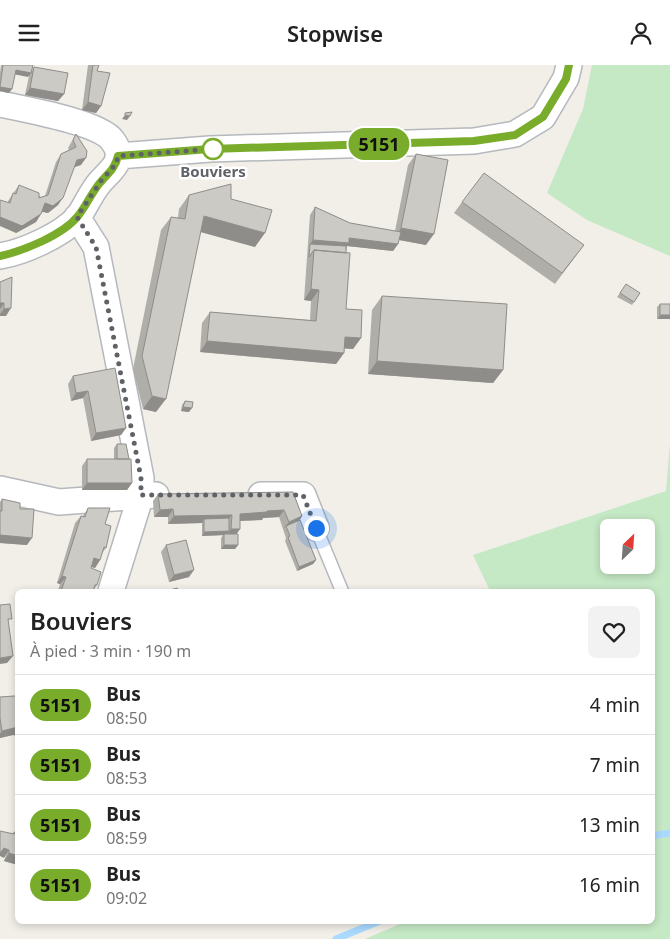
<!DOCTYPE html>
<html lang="fr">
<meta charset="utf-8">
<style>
body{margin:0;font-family:"Noto Sans",sans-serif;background:#f2f2f2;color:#222;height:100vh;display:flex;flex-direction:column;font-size:19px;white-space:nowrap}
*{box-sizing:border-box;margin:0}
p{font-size:16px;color:#767676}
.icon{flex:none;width:28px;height:28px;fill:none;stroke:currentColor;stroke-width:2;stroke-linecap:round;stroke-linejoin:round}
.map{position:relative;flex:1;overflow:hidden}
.panel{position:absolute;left:15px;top:524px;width:640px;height:335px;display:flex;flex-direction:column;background:#fff;border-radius:8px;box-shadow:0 2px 8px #0003}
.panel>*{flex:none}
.badge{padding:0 10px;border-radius:16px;font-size:18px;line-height:32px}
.needle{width:32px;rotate:25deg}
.buttons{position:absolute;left:600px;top:454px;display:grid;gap:10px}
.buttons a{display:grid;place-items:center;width:55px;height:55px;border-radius:8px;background:#fff;box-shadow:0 2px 8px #0003;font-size:25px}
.you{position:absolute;width:25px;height:25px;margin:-12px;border:4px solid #fff;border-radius:50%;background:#1a73e8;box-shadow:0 0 0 8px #1a73e833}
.map>.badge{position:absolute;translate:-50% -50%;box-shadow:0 0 0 2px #fff}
.round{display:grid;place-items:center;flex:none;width:52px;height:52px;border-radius:8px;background:#f2f2f2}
.overview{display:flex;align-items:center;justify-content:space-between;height:85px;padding:0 15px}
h1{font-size:24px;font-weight:600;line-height:38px}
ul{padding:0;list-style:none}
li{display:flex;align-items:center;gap:15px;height:60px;padding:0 15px;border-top:1px solid #e0e0e0}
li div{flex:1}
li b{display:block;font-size:19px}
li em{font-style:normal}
li .badge{min-width:55px;font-weight:700;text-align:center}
header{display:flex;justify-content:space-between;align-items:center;height:65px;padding:0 15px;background:#fff;font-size:22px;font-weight:600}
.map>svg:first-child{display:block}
.green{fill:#c5e8c5;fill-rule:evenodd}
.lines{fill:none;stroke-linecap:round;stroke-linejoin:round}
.stream{stroke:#aadaff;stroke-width:7}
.lane-casing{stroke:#b5b8bc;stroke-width:15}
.street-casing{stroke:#b5b8bc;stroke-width:28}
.lane{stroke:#fff;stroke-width:12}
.street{stroke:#fff;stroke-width:25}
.wall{fill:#afaea9}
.shaded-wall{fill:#8f8d8a}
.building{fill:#cccac5;stroke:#8f8d8a}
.line-casing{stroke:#fff;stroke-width:11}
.line{stroke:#79ac2b;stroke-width:8}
.walk{stroke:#5f6368;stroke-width:5;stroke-dasharray:0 9}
.stop-dot{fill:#fff;stroke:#79ac2b;stroke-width:2.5}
.labels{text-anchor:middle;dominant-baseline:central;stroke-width:5;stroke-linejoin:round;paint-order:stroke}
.stop-label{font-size:15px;font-weight:bold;fill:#5f6368;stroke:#fff}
</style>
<header><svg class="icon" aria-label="menu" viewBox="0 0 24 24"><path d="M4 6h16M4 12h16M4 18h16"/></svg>Stopwise<svg class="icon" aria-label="person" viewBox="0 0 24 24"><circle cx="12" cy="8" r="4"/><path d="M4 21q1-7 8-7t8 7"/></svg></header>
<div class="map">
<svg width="670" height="874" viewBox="0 0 670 874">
<rect width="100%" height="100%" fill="#f1efe8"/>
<path class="green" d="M592 0H670V191L587 155 547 128 583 44Z
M670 378V874H365L407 856H652V526H490L473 490 666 426ZM646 462V500H609V462Z"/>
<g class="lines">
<path class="stream" d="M652 771 670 768
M336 874 380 856"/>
<g class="lane-casing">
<path id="lane" d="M316 463 342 526"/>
</g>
<g class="street-casing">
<path id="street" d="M0 39C23 44 98 57 112 75 127 94 113 103 101 116 91 127 86 141 78 152 62 170 24 187 0 191
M118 91 210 84 474 76 515 69 543 52 566 13 569 0
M77 152 96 182 141 413V430L111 526
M0 424 59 437 156 430
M261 430H303L316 463"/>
</g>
<use href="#lane" class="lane"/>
<use href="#street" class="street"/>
</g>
<path class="wall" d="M1 0H33L32 6 34 2 64 29 58 36 25 30 29 11 15 9 12 24 9 28 0 26V8Z
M88 0H99L97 6 101 41 96 48 82 45Z
M76 69 81 100 74 102 58 140 48 148 42 147 36 157 16 168 8 137V136L19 120 39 131 41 132 45 131 56 97 61 89 69 85 68 83Z
M416 89 426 180 399 175 398 179 393 186 347 181 346 188V244L361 273 353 284 344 283V288L336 299 200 287 202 258 210 247 310 255 311 236 304 235 310 150 315 142 350 158 395 166 408 100Z
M189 130 231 134 255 182 200 167 156 347 143 344 133 304 161 165 171 152 178 153 179 144Z
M462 137 584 180 555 219 454 148Z
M12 212 6 251H0V217Z
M626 219 634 237 632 240 617 232Z
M382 231 503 305 493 318 368 309 372 245Z
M660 239H670L657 254V242Z
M73 311 126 363 121 370 91 376 83 333 71 336 68 319Z
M185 336 189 347 181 346 182 340Z
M117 379 132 418 127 425H82V401L87 394H114V383Z
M293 427 302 451 300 455 316 495 313 499 297 506 285 476 286 473 279 452 263 453 262 455 240 456V464L236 469 238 480 235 484H221V473L223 470 202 471V458L168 459V452H154L153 436 158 429Z
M2 434 20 444 27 480 0 478V437Z
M88 443 105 459 106 483 102 488 100 495 95 503 91 502V503L97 520 93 526H58L60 519 57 518 75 458 81 451H83Z
M166 480 189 512 169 517 161 487Z
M18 631V671L13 670 0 673V632Z
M18 700V716H16L17 702Z
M14 767 18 768V800L4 796 13 769Z"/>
<path class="shaded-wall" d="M16 5 31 8 28 12 13 9Z
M0 22 12 24 9 28 0 26Z
M30 23 64 29 58 36 25 30Z
M88 37 101 41 96 48 82 45Z
M125 50 130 51 127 55 122 54Z
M86 93 81 100 72 103 77 95Z
M63 133 58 140 48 148 40 146 45 138Z
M41 149 36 157 16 168 0 161V152Z
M204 151 265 168 255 182 194 165Z
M401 163 434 169 426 180 394 174Z
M349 173 398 179 393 186 347 181 344 185 310 179 313 175Z
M311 224 319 225 311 236 304 235Z
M0 238H4L0 244Z
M11 243 6 251H0V249L4 244Z
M660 250H670V254H657Z
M345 272 361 273 353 284 337 283Z
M207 276 344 288 336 299 200 287Z
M377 296 503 305 493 318 368 309Z
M88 326 83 333 71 336 76 328Z
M152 331 166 334 156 347 143 344Z
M183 342 192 343 189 347 181 346Z
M126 363 121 370 91 376 96 368Z
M87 418H132L127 425H82Z
M173 444 168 452H154L160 445Z
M284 445 279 452 263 453 262 455 234 456 240 449 267 446Z
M232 450 226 457 204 454 202 458 168 459 174 451Z
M302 451 297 459 286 461 283 464 289 457Z
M231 464H240L235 471H226Z
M229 466 226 470 202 471 204 467Z
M0 470 32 473 27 480 0 478Z
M224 480H238L235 484H221Z
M94 493 100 495 95 503 89 501Z
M316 495 313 499 297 506 299 502Z
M194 505 189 512 169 517 174 510Z
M62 511 66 512 60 519 57 518Z
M13 591 7 598 0 599V593Z
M18 662V671L13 670 0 673V669L2 666Z
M4 783 9 785 4 793 0 791V788Z
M9 788 18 791V800L4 796Z"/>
<path class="building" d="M3 0H33L31 8 16 5 12 24 0 22Z
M93 0H99L97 6 110 8 101 41 88 37Z
M34 2 68 8 64 29 30 23Z
M132 47 130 51 125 50V48Z
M76 69 87 86 86 93 77 95 63 133 53 141 45 138 41 149 22 161 0 152V135L10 138 13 128 16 129 19 120 39 128V133L48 130 61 89 76 82 73 75Z
M416 89 448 95 434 169 401 163Z
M484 108 584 180 562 208 462 137Z
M231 119V134L272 145 265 168 204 151 166 334 152 331 142 291 171 152 185 154 189 130Z
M315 142 350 158 401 167 398 179 349 173V178L313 175Z
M310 179 346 181V188L314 185 309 192Z
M314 185 350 188 346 244 362 245 361 273 345 272 344 288 207 276 210 247 316 256 319 225 311 224Z
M12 212 11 243 4 244V238H0V217Z
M626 219 640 228 634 237 620 228Z
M382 231 507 239 503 305 377 296Z
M660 239H670V250H660Z
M115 303 126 363 96 368 88 326 76 328 73 311Z
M185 336 193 337 192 343 183 342Z
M117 379H126L129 394H117Z
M87 394H131L132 418H87Z
M293 427 302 451 289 457 284 445 267 446V447L240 449V464H231L232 450 174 451 173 444 160 445 158 429Z
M2 434 20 438V444H34L32 473 0 470V446H2Z
M88 443H110L105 459 111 461 106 483 104 482 100 495 94 493 91 503 101 507 97 520H95L93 526H61L66 512 62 511 81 451 85 452Z
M229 453V466L204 467V454Z
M300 455 316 495 299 502 288 472 290 471 286 461Z
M224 469H238V480H224Z
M186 475 194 505 174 510 166 480Z
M177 523 179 526H167Z
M10 539 12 554H8L13 591 0 593V540Z
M14 631H18V662L2 666 0 653V632Z
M0 766 14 769V767L18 768V791L9 788V785L4 783 0 788Z"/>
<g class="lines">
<g class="line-casing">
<path id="line" d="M0 191C23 186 63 170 78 151 86 141 91 129 99 119 107 109 115 104 118 91L210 84 474 76 515 70 543 52 566 14 569 0"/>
</g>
<use href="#line" class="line"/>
<path class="walk" d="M213 84 118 91 116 99 101 116 77 152 96 182 141 413V430H303L316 463"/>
</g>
<circle class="stop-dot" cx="213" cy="84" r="10"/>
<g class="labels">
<g class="stop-label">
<text x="213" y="106">Bouviers</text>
</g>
</g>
</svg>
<div class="buttons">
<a><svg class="needle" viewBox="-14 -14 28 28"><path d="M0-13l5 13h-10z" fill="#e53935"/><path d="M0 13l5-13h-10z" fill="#767676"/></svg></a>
</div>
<div class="you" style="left:316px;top:463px"></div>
<b class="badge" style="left:379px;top:79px;background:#79ac2b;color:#111">5151</b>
<section class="panel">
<div class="overview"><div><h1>Bouviers</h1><p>À pied · 3 min · 190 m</p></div><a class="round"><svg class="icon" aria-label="heart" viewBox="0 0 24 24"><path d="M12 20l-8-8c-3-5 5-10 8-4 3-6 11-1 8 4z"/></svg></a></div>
<ul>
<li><span class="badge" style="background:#79ac2b;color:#111">5151</span><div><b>Bus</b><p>08:50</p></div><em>4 min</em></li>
<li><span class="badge" style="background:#79ac2b;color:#111">5151</span><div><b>Bus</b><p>08:53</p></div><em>7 min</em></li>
<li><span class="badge" style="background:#79ac2b;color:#111">5151</span><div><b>Bus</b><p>08:59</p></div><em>13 min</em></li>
<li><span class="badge" style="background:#79ac2b;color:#111">5151</span><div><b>Bus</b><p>09:02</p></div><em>16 min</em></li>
</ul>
</section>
</div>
